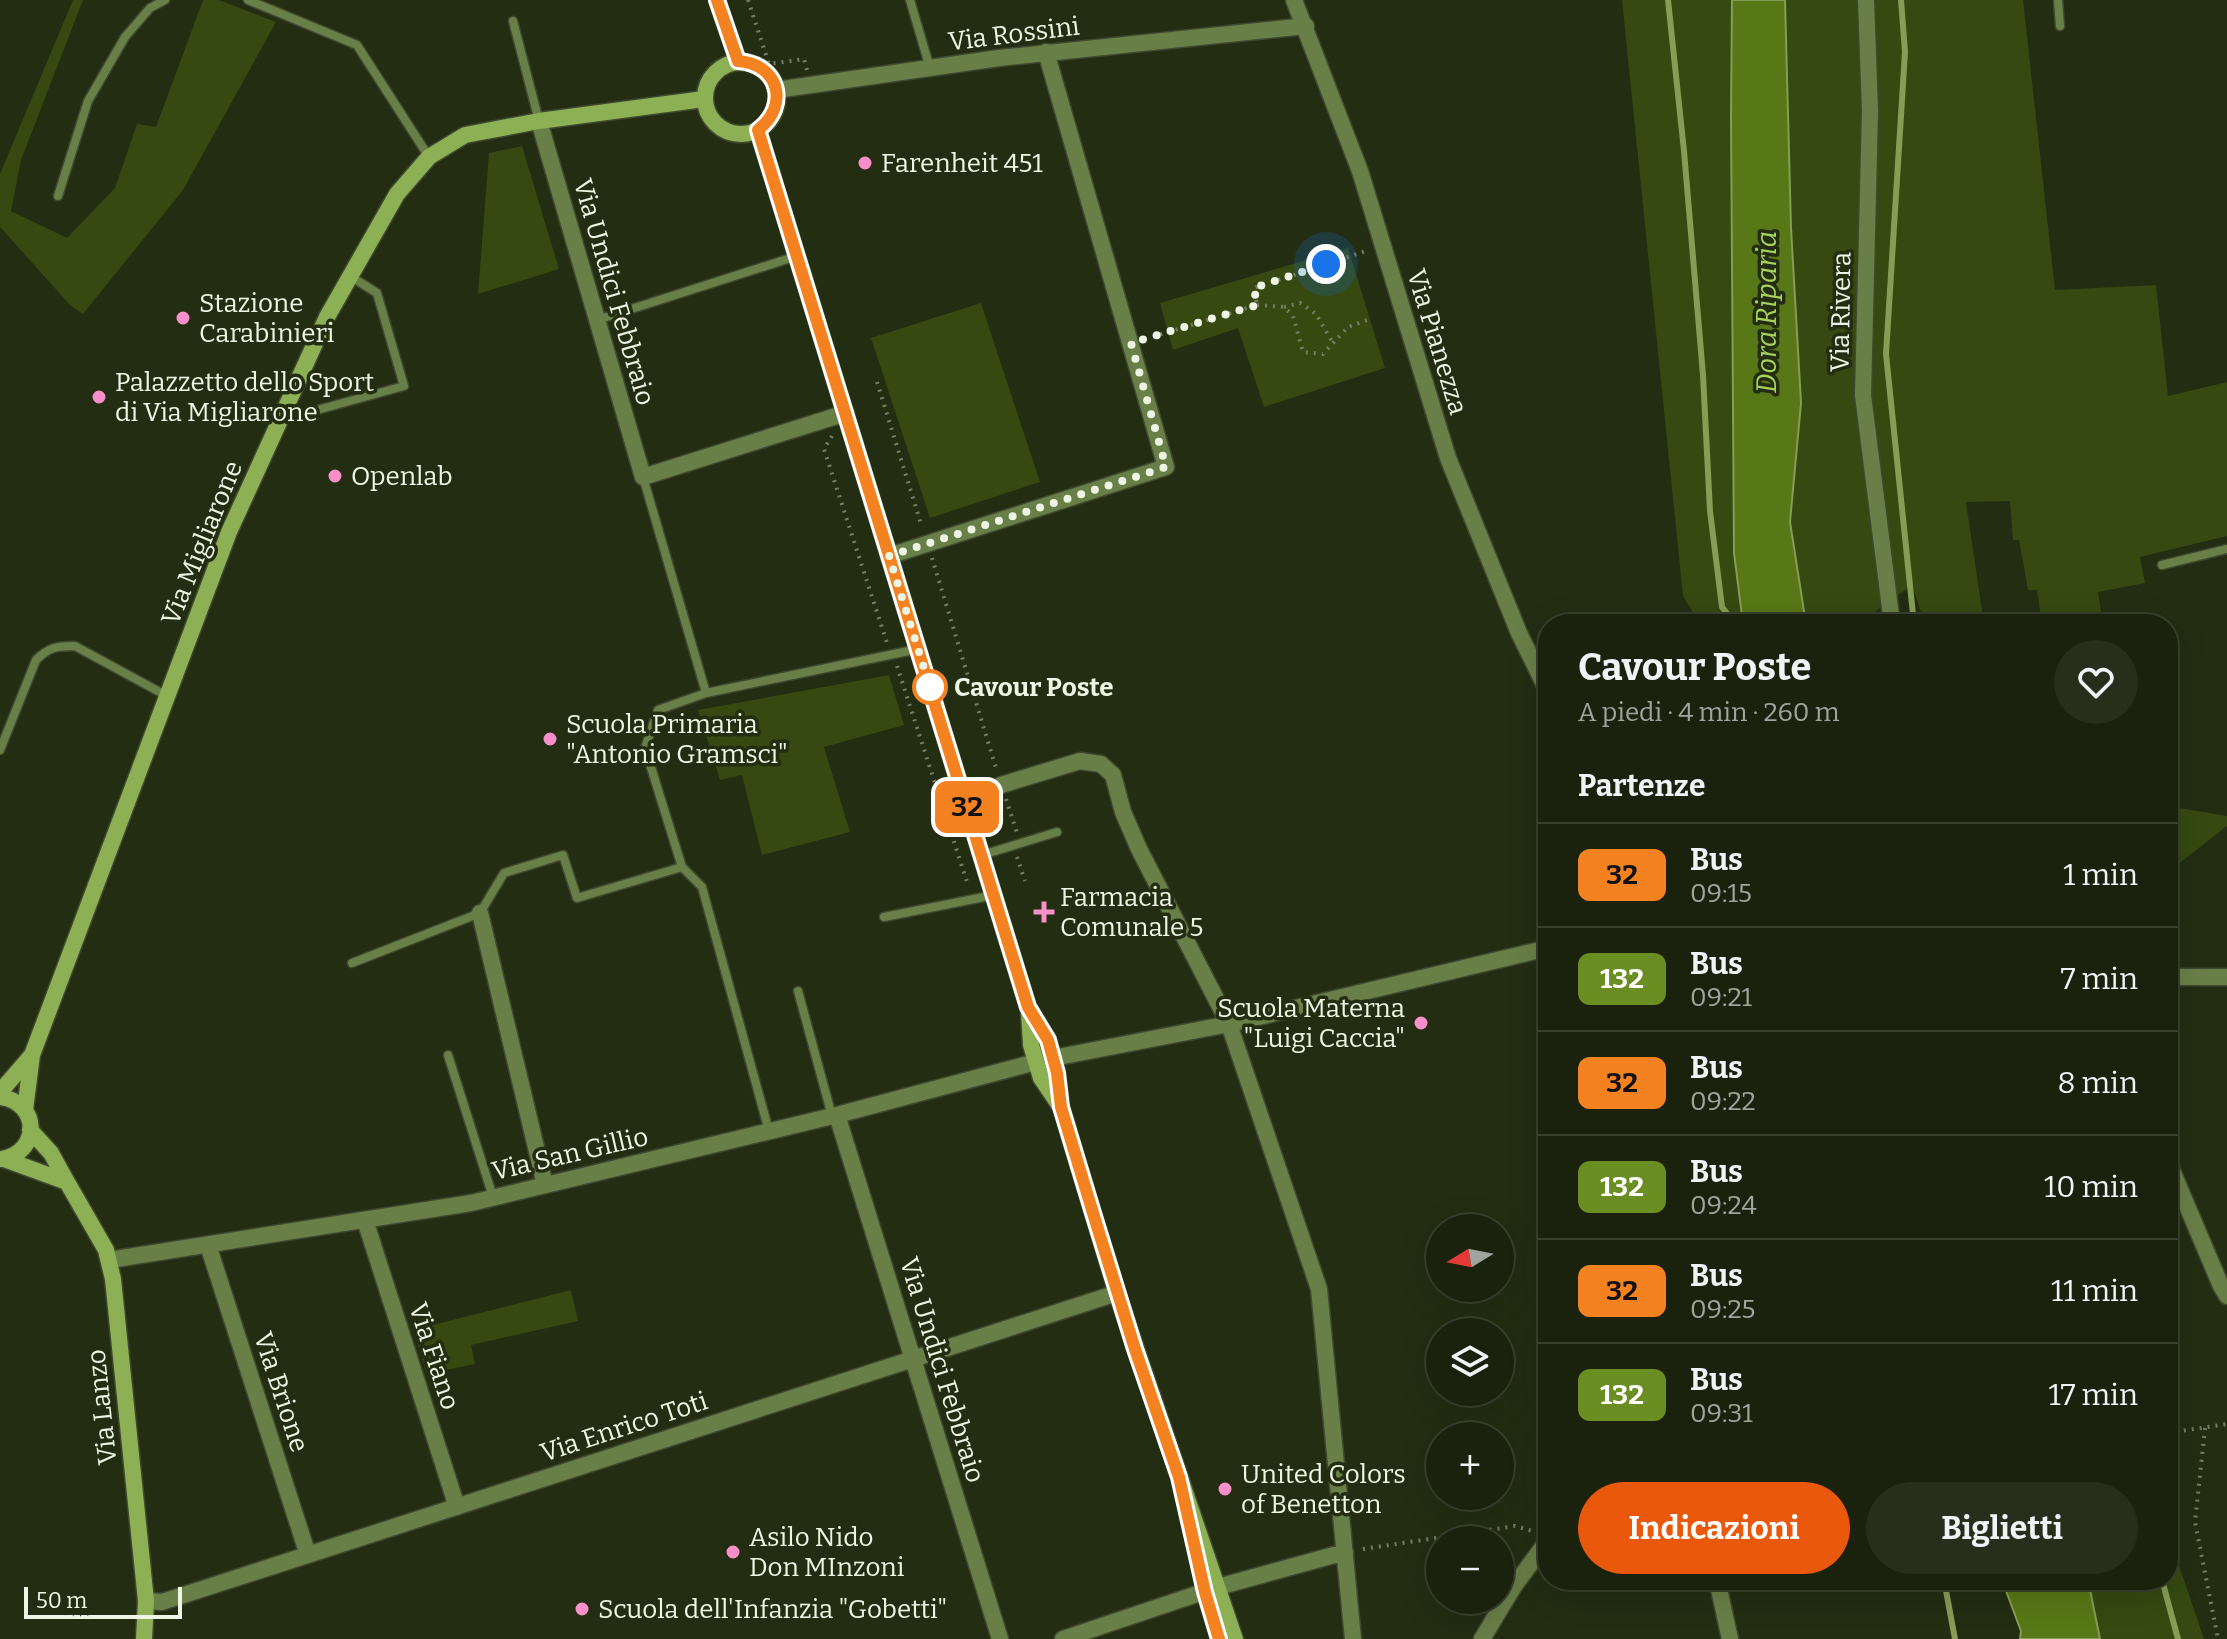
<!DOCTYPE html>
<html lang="it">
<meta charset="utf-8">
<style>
body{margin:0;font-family:Bitter,serif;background:#272f1c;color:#f1f3f6;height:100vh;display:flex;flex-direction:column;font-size:30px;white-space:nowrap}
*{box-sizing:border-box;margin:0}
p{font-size:26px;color:#9fa49e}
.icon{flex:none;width:44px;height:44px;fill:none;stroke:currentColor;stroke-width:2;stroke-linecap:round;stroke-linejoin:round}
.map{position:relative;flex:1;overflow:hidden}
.details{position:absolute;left:1538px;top:614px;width:640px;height:976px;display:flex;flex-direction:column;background:#1a220e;border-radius:32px;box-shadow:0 8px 32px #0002,0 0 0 2px #383f2e}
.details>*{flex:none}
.badge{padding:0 16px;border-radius:12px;font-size:28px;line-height:52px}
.needle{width:52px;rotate:260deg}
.buttons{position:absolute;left:1426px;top:1214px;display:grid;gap:16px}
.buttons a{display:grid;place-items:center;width:88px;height:88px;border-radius:50%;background:#1a220e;box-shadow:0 8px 32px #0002,0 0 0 2px #383f2e;font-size:40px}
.scale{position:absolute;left:24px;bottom:20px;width:158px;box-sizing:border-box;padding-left:8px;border:4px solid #eef5e4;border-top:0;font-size:22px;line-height:28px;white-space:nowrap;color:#eef5e4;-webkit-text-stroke:6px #222d12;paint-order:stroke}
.you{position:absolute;width:40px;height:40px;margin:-20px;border:6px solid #fff;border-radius:50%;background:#1a73e8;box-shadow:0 0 0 12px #1a73e833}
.map>.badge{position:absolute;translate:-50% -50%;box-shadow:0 0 0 4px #fff}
h2{padding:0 40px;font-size:30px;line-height:72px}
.round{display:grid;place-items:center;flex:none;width:84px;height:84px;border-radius:42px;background:#272f1c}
.head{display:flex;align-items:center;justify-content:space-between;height:136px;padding:0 40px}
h1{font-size:38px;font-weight:700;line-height:60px}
.action{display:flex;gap:16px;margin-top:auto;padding:16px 40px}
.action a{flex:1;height:92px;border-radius:48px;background:#ea580c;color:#fff;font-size:32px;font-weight:700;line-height:92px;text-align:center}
.action a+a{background:#272f1c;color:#f1f3f6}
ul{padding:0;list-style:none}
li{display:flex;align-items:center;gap:24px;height:104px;padding:0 40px;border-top:2px solid #383f2e}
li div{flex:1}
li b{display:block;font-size:30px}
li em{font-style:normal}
li .badge{min-width:88px;font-weight:700;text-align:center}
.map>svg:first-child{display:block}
.green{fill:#354911}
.water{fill:#587716;stroke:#859d54;stroke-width:2}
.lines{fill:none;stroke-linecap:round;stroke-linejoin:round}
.stream{stroke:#859d54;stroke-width:6}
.lane-casing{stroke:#3f492f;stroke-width:11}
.street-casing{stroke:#3f492f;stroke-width:19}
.secondary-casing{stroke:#3f492f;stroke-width:19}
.path{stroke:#747e67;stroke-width:4;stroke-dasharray:2 6;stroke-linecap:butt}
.lane{stroke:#697f48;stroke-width:8}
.street{stroke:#697f48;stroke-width:16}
.secondary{stroke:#8db055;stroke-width:16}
.line-casing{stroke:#fff;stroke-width:18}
.line{stroke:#f58220;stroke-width:12}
.walk{stroke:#eef5e4;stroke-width:8;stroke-dasharray:0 14.4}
.poi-dot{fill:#f98fca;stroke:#222d12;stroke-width:3}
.stop-dot{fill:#fff;stroke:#f58220;stroke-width:4}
.labels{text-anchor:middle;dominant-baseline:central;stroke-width:7;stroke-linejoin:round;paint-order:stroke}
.street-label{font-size:26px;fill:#eef5e4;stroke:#222d12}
.poi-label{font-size:26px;fill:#eef5e4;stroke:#222d12;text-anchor:start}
.stop-label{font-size:26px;font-weight:bold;fill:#eef5e4;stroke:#222d12;text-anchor:start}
.water-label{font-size:28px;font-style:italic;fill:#a7d35c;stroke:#222d12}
</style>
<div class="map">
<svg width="2227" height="1639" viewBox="0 0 2227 1639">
<rect width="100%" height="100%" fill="#222d12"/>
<path class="green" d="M73 0H83L21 160 11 211 67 238 115 188 137 124 156 127 203 0H219L276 22 183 190 83 314 70 305 0 227V174Z
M1622 0H1732L1734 553 1743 624H1700L1683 596Z
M1785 0H2023L2055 290 2156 285 2168 396 2227 382V536L2140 557 2145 583 2098 592 2103 624H2042L2037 590H2028L2019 540H2013L2010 501 1966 502 1984 624H1925L1912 585 1858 624H1806L1790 522 1801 403 1791 228Z
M522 146 559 269 478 294 489 153Z
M1348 248 1385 368 1264 407 1238 328 1173 350 1160 303Z
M981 303 1040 482 930 518 871 338Z
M889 675 904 725 824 747 850 832 762 855 742 775 720 780 698 710Z
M2168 806 2227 816V826L2168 872Z
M571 1290 578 1321 471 1345 475 1364 427 1374 413 1330Z
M2168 1533 2204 1639H2100L2088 1580H2168Z"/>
<path class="water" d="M1732 0H1785L1791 228 1801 403 1790 522 1806 624H1743L1734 553 1731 117Z
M2002 1580H2088L2100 1639H2020L2021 1631Z"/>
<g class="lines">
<path class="stream" d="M1668 0 1684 151 1703 375 1710 511 1722 607 1735 624
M1901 0 1905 52 1886 354 1914 624
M1944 1580 1955 1639
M2162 1580 2178 1639"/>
<g class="lane-casing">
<path id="lane" d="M248 0 357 45 429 157
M910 0 930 68
M2058 0 2060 26
M513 21 539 121
M58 196 88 101 125 37 150 8 165 0
M597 320 797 256
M281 420 404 386 377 293 350 276
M643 477 706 693
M2162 565 2227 549
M0 750 36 660C49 647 57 646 75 646L167 696
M982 855 1057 832
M682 867 702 887 769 1131
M884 917 994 895
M352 963 480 913 504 873 563 855 577 898 682 867 645 748 658 710 706 693 918 649
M798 991 832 1116
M448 1055 493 1197"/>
</g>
<g class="street-casing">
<path id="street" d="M1294 0 1360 171 1448 458 1519 633 1548 692
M1866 0 1870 111 1863 395 1892 624
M776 90 999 58 1306 26
M539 121 643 477 846 413
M889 556 1166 467 1046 52
M1001 785 1080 761 1101 764 1113 775 1123 812 1139 849 1229 1024 1319 1289 1353 1639
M480 913 545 1185
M2168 977H2227
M1053 1058 1229 1024 1548 948
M837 1115 1000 1639
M2168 1161 2221 1286 2227 1296
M365 1220 457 1507
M208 1245 308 1555
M109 1260 471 1203 837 1115 1036 1062
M1717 1580 1730 1639
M146 1601 162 1602 1117 1293
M1063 1639 1218 1587 1345 1552
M1482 1639 1514 1586 1548 1540"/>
</g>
<g class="secondary-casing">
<path id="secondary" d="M717 0 738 61
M705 98a36 36 0 1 1 72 0a36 36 0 1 1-72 0Z
M758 130 1028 1007 1048 1040 1057 1073 1061 1107 1117 1293 1235 1639
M1029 1012 1031 1045 1041 1078 1060 1106
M32 1055 229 532 327 317 397 194 429 157 465 135 539 121 704 99
M0 1092 32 1055 25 1110
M0 1097C40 1102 41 1152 2 1159
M4 1159 67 1182 51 1153 30 1130
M67 1182 106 1250 113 1279 146 1601 144 1639
M1197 1552 1205 1592 1219 1639"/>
</g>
<path class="path" d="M748 0 769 64 804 59 807 70
M1257 305 1284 307 1293 316 1303 352 1323 354 1348 327 1370 319
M1284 307 1300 303 1316 314 1333 343
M1145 339 1257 305 1254 288 1369 250
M877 382 922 527
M832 436 824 449 887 643
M932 558 996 768
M897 666 968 885
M1006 799 1017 833
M1017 857 1025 881
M2205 1428 2195 1522 2218 1639
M2168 1433 2227 1424
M1363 1549 1515 1526 1532 1531"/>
<use href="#lane" class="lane"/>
<use href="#street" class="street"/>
<use href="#secondary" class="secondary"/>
</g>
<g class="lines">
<g class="line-casing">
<path id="line" d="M717 0 738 61C779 64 790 105 758 130L1028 1007 1048 1040 1057 1073 1061 1107 1093 1213 1135 1349 1179 1477 1205 1592 1219 1639"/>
</g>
<use href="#line" class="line"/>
<path class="walk" d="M930 687 933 697 889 556 1166 467 1131 343 1257 305 1254 288 1326 264"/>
</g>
<g class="poi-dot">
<circle cx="865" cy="163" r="8"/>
<circle cx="183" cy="318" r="8"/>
<circle cx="99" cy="397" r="8"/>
<circle cx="335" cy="476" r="8"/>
<circle cx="550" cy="739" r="8"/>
<path d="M1040 900h8v8h8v8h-8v8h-8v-8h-8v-8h8z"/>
<circle cx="1421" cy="1023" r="8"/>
<circle cx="1225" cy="1489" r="8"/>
<circle cx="733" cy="1552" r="8"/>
<circle cx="582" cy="1609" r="8"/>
</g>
<circle class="stop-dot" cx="930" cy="687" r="16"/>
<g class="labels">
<g class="street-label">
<text transform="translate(1014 34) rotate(-7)">Via Rossini</text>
<text transform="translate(614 292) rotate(74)">Via Undici Febbraio</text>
<text transform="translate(1841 312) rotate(-89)">Via Rivera</text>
<text transform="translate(1437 342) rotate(73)">Via Pianezza</text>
<text transform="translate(202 543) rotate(-68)">Via Migliarone</text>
<text transform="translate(570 1154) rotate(-13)">Via San Gillio</text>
<text transform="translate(434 1356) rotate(72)">Via Fiano</text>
<text transform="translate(942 1370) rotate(73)">Via Undici Febbraio</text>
<text transform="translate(281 1392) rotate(72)">Via Brione</text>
<text transform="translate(102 1407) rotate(-96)">Via Lanzo</text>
<text transform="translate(624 1427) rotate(-18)">Via Enrico Toti</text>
</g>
<g class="poi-label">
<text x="881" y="163">Farenheit 451</text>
<text x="199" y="303">Stazione<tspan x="199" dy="30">Carabinieri</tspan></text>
<text x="115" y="382">Palazzetto dello Sport<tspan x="115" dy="30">di Via Migliarone</tspan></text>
<text x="351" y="476">Openlab</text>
<text x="566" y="724">Scuola Primaria<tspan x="566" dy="30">"Antonio Gramsci"</tspan></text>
<text x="1060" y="897">Farmacia<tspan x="1060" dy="30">Comunale 5</tspan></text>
<text x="1405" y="1008" text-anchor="end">Scuola Materna<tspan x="1405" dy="30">"Luigi Caccia"</tspan></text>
<text x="1241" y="1474">United Colors<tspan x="1241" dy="30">of Benetton</tspan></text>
<text x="749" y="1537">Asilo Nido<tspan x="749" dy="30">Don MInzoni</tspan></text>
<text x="598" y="1609">Scuola dell'Infanzia "Gobetti"</text>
</g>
<g class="stop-label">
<text x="954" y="687">Cavour Poste</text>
</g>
<g class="water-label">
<text transform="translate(1766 312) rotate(-90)">Dora Riparia</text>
</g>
</g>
</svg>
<div class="buttons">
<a><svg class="needle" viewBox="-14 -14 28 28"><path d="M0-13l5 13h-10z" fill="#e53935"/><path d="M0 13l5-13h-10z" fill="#9fa49e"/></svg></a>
<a><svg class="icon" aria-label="layers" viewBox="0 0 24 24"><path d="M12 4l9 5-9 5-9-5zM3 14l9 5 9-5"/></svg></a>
<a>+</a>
<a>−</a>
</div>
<div class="scale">50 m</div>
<div class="you" style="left:1326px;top:264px"></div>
<b class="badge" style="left:967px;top:807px;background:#f58220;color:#111">32</b>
<section class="details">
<div class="head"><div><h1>Cavour Poste</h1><p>A piedi · 4 min · 260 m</p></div><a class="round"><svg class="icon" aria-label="heart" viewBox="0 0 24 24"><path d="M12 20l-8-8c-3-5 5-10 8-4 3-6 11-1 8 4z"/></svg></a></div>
<h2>Partenze</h2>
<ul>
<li><span class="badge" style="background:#f58220;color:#111">32</span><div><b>Bus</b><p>09:15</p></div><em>1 min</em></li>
<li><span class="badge" style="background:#6b8e23;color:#fff">132</span><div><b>Bus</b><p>09:21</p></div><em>7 min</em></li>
<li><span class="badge" style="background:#f58220;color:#111">32</span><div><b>Bus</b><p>09:22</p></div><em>8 min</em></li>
<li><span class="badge" style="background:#6b8e23;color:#fff">132</span><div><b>Bus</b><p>09:24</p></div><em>10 min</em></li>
<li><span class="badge" style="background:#f58220;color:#111">32</span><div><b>Bus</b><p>09:25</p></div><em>11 min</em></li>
<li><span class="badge" style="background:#6b8e23;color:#fff">132</span><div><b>Bus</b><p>09:31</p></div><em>17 min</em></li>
</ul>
<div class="action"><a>Indicazioni</a><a>Biglietti</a></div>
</section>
</div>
